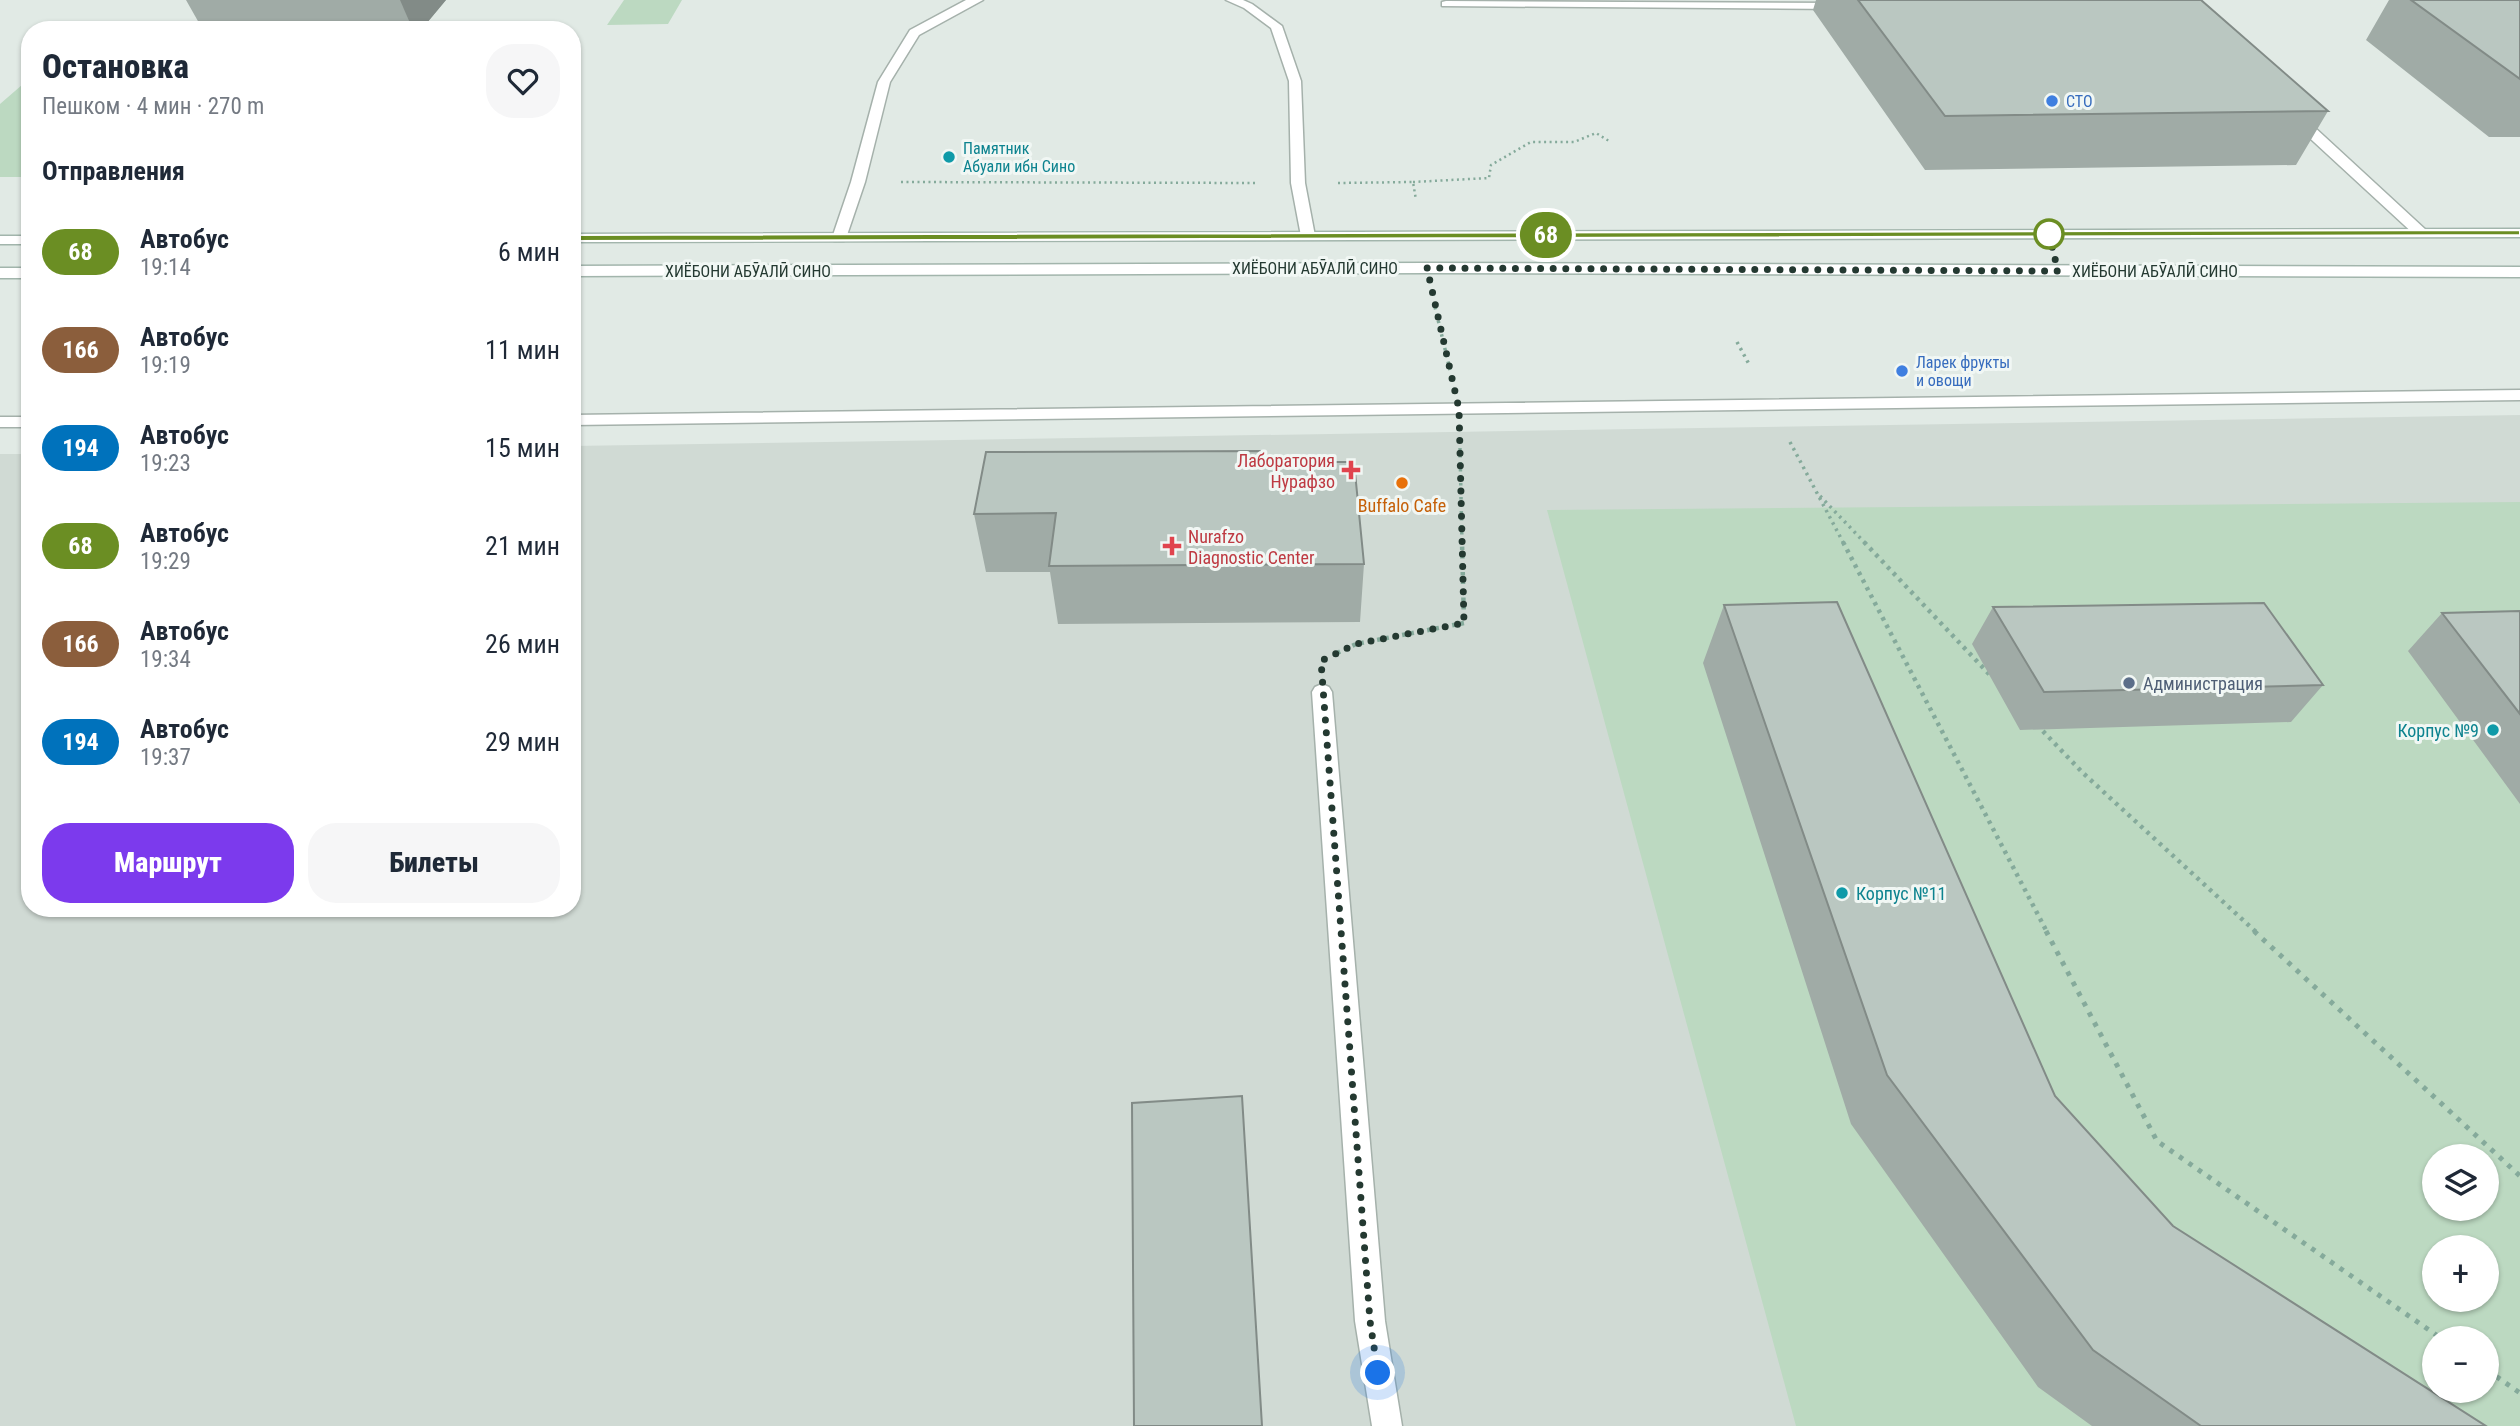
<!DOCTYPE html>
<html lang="ru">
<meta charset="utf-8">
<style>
body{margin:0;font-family:"Roboto Condensed",sans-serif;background:#f6f6f7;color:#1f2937;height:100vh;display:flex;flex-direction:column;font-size:26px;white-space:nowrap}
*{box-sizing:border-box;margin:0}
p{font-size:23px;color:#747a83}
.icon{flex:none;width:38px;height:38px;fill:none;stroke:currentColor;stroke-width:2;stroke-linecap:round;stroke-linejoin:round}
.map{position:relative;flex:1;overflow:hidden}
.panel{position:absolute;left:21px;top:21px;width:560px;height:896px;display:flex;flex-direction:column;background:#fff;border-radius:28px;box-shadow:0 2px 5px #0004}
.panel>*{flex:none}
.badge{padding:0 14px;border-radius:23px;font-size:24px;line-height:46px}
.tools{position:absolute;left:2422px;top:1144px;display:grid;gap:14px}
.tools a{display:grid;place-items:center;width:77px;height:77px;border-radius:50%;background:#fff;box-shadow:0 2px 5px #0004;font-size:35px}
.you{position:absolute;width:35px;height:35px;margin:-18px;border:5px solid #fff;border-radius:50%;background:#1a73e8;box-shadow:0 0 0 10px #1a73e833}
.map>.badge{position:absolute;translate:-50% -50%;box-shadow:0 0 0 4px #fff}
h2{padding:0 21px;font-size:26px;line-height:63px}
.round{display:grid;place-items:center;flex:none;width:74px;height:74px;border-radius:28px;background:#f6f6f7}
.overview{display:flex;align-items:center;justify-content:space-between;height:119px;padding:0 21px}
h1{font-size:33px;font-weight:800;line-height:52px}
.button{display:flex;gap:14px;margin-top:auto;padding:14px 21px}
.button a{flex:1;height:80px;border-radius:28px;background:#7c3aed;color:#fff;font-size:28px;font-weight:800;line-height:80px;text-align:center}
.button a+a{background:#f6f6f7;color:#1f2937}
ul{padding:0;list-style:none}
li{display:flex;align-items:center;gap:21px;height:98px;padding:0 21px}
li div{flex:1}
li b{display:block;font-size:26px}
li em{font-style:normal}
li .badge{min-width:77px;font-weight:700;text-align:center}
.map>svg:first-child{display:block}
.built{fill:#d0dad4;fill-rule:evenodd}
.green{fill:#bcd9c1;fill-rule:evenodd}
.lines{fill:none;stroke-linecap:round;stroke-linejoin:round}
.lane-casing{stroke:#a5b1ab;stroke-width:3}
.secondary-casing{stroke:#a2b5ac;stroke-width:3}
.path-far3{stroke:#85aa9b;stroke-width:2.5;stroke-dasharray:2 3.5;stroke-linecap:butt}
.path-far2{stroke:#85aa9b;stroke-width:3.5;stroke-dasharray:2.5 4.5;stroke-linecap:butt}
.path-far1{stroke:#85aa9b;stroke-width:4.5;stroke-dasharray:3.5 5;stroke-linecap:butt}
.path{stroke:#85aa9b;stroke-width:5;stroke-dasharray:4.5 7;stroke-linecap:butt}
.lane{fill:#fff;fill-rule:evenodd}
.secondary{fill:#fff;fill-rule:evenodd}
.wall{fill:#a0aba6}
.shaded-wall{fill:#828b87}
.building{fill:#bac7c1;stroke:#828b87;stroke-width:2}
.line{fill:#6b8e23;stroke:#fff;stroke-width:2}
.walk{stroke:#243931;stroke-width:7;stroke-dasharray:0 12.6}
.shop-dot{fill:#3f7fe0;stroke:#f1f7f4;stroke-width:2.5}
.culture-dot{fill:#0f9aa8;stroke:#f1f7f4;stroke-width:2.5}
.stop-dot{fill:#fff;stroke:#6b8e23;stroke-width:3.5}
.health-dot{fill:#e0444e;stroke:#f1f7f4;stroke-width:2.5}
.food-dot{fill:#e8710a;stroke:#f1f7f4;stroke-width:2.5}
.service-dot{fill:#5c6f8a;stroke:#f1f7f4;stroke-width:2.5}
.labels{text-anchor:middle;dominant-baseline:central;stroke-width:6;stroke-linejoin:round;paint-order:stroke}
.far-shop-label{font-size:16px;fill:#366cbe;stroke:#f1f7f4;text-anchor:start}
.far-culture-label{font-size:16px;fill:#0d838f;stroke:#f1f7f4;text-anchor:start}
.far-street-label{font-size:16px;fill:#243931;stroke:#f1f7f4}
.health-label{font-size:18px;fill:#be3a42;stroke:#f1f7f4;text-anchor:end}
.food-label{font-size:18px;fill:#c56008;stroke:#f1f7f4}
.service-label{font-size:18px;fill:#4e5e75;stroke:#f1f7f4;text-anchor:start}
.culture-label{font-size:18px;fill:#0d838f;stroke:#f1f7f4;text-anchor:end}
</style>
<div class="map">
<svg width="2520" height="1426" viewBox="0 0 2520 1426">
<rect width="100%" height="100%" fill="#e1eae5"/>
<path class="built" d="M2520 415V1426H0V454H30V908H572V446ZM2434 1157H2487V1209H2434ZM2434 1248H2487V1300H2434ZM2434 1339H2487V1391H2434Z"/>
<path class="green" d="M624 0H682L668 24 607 25Z
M30 78V177H0V104Z
M2520 502V1426H1796L1547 510ZM2434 1157H2487V1209H2434ZM2434 1248H2487V1300H2434ZM2434 1339H2487V1391H2434Z"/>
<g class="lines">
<g class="lane-casing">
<path id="lane" d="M966 0H983L919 35 890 82 865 182 846 238 844 241H834L832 238 851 182 878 82 910 30Z
M1226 0H1243L1252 4 1282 26 1301 81 1305 183 1315 236 1313 239H1303L1301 236 1291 183 1289 81 1271 28 1244 8Z
M1446 1 1841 3 1847 6 1841 9 1442 6V2Z
M2294 112 2299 113 2426 230 2428 233 2426 236H2416L2289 119V113Z
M2520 390V400L572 425V415Z
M0 417H30V427H0Z
M1322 684 1329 687 1332 692 1385 1321 1402 1426H1372L1355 1321 1312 692 1315 687Z"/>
</g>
<g class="secondary-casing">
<path id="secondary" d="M2520 229V237L572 242V234Z
M0 236H30V244H0Z
M1427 263 2520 267V277L1427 273 572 276V266Z
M0 268H30V278H0Z"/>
</g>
<path class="path-far3" d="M901 182 1256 183
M1413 182 1489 178 1491 165 1531 142H1574L1596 133 1609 141
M1338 183 1413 182 1416 200"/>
<path class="path-far2" d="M1435 307 1450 370
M1737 342 1750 366
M1790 442 1844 544
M1460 448 1462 544
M1820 496 1866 544"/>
<path class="path-far1" d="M1843 542 2047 932
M1864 542 1990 675
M1337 653 1356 644 1464 623 1462 542
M2037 725 2083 773 2256 932"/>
<path class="path" d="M2046 931 2157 1141 2442 1339
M2254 931 2520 1176
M2487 1370 2520 1393"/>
<use href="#lane" class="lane"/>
<use href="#secondary" class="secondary"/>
</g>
<path class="wall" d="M186 0H446L421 30H203Z
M1816 0H2201L2328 111 2296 165 1925 170 1813 10Z
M2389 0H2520V137H2489L2366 40Z
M1264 462 1364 564 1360 622 1058 624 1050 572H986L974 514Z
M1724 605 2055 1096 2173 1226 2486 1426H2092L2038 1387 1851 1124 1703 663Z
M1993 607 2323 685 2291 722 2020 730 1972 644Z
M2520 611V804L2408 651 2442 613Z"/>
<path class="shaded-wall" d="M400 0H446L421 30H413Z"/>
<path class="building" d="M1858 0H2201L2328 111 1945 116Z
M2411 0H2520V79Z
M1264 451V462H1354L1364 564 1049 566 1056 513 974 514 986 452Z
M1837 602 2055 1096 2173 1226 2486 1426H2201L2093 1350 1887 1075 1724 605Z
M2264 603 2323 685 2044 692 1993 607Z
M2520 611V714L2442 613Z
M1242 1096 1262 1426H1134L1132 1103Z"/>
<path class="line" d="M2520 230V235L572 241 567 238 572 235Z"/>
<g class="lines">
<path class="walk" d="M1378 1373 1370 1321 1321 661 1356 644 1464 623 1459 409 1427 268 2058 271 2049 234"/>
</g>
<g class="shop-dot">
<circle cx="2052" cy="101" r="7"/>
<circle cx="1902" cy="371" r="7"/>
</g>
<g class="culture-dot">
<circle cx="949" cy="157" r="7"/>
<circle cx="2493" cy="730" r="7"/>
<circle cx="1842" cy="893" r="7"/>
</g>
<circle class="stop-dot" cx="2049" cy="234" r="14"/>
<g class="health-dot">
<path d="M1347.5 459.5h7v7h7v7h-7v7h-7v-7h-7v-7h7z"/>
<path d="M1168.5 535.5h7v7h7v7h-7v7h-7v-7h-7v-7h7z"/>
</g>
<circle class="food-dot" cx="1402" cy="483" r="7"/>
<circle class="service-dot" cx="2129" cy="683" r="7"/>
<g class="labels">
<g class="far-shop-label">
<text x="2066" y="101">СТО</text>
<text x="1916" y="362">Ларек фрукты<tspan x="1916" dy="18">и овощи</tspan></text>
</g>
<g class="far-culture-label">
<text x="963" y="148">Памятник<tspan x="963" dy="18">Абуали ибн Сино</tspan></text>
</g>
<g class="far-street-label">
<text x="1315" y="268">ХИЁБОНИ АБӮАЛӢ СИНО</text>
<text x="748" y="271">ХИЁБОНИ АБӮАЛӢ СИНО</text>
<text x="2155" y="271">ХИЁБОНИ АБӮАЛӢ СИНО</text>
</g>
<g class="health-label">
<text x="1335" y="460">Лаборатория<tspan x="1335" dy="21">Нурафзо</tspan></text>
<text x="1188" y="536" text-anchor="start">Nurafzo<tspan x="1188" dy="21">Diagnostic Center</tspan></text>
</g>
<g class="food-label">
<text x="1402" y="505">Buffalo Cafe</text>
</g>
<g class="service-label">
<text x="2143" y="683">Администрация</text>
</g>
<g class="culture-label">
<text x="2479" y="730">Корпус №9</text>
<text x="1856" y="893" text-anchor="start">Корпус №11</text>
</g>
</g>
</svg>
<div class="tools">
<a><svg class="icon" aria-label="layers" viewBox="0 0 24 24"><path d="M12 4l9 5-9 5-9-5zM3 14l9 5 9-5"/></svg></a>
<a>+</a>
<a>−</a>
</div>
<div class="you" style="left:1378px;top:1373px"></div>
<b class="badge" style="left:1546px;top:235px;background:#6b8e23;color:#fff">68</b>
<section class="panel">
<div class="overview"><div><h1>Остановка</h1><p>Пешком · 4 мин · 270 m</p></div><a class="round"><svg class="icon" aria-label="heart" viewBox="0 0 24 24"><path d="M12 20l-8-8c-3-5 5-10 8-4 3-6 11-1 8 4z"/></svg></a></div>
<h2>Отправления</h2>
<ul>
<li><span class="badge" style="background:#6b8e23;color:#fff">68</span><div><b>Автобус</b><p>19:14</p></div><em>6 мин</em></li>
<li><span class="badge" style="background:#8b5e3c;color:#fff">166</span><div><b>Автобус</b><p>19:19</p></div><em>11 мин</em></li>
<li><span class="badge" style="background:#0072bc;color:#fff">194</span><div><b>Автобус</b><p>19:23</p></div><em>15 мин</em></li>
<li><span class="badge" style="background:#6b8e23;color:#fff">68</span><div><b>Автобус</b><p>19:29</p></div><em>21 мин</em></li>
<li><span class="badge" style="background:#8b5e3c;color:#fff">166</span><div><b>Автобус</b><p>19:34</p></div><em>26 мин</em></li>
<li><span class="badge" style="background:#0072bc;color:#fff">194</span><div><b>Автобус</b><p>19:37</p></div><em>29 мин</em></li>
</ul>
<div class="button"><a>Маршрут</a><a>Билеты</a></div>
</section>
</div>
